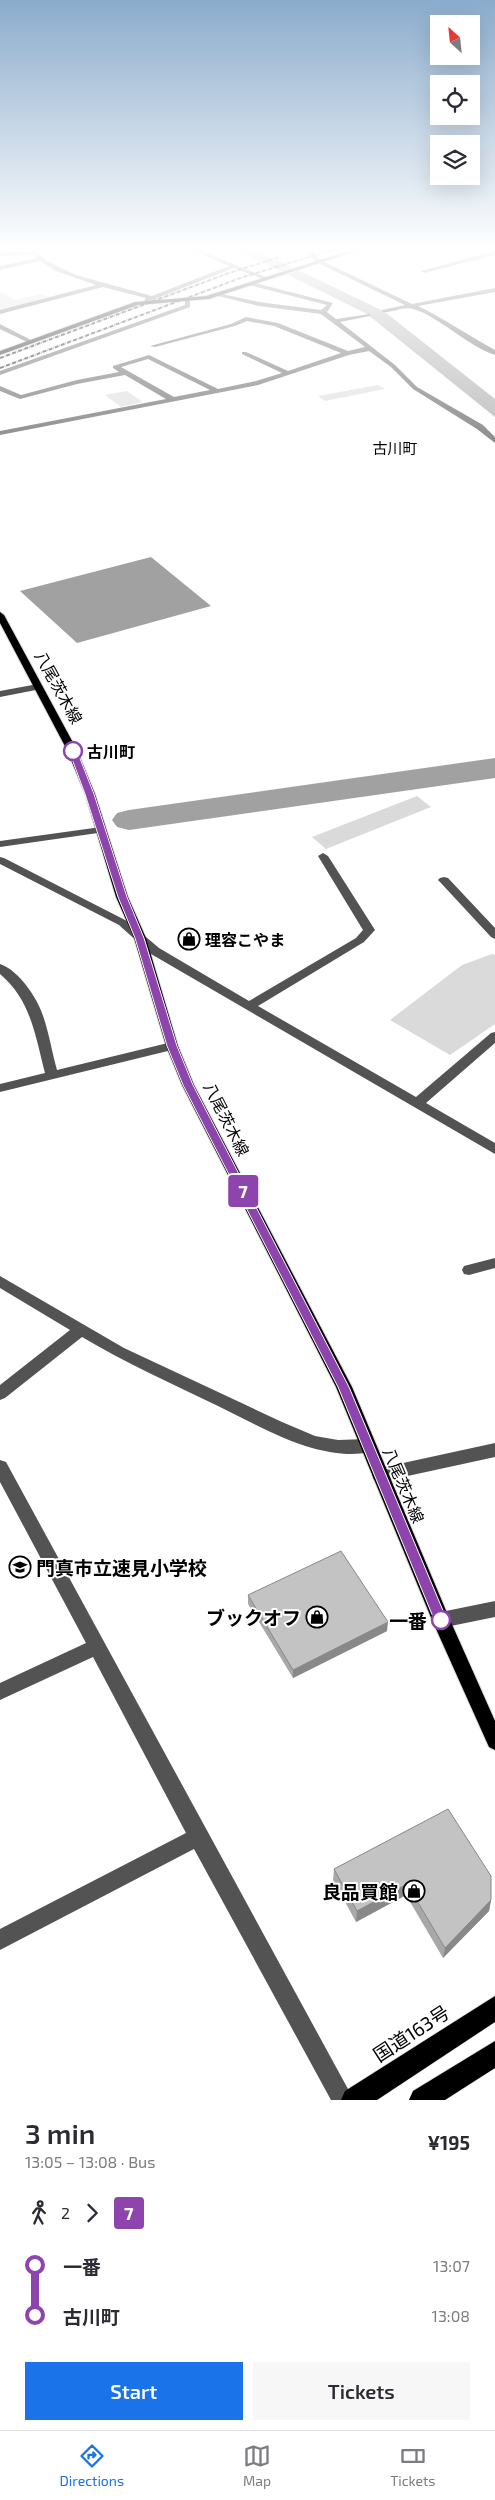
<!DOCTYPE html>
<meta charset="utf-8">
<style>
body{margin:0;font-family:"Exo 2","Noto Sans JP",sans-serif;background:#f7f7f7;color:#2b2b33;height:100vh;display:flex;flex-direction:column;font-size:19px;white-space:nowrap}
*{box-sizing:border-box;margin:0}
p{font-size:16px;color:#7c7c81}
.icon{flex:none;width:28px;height:28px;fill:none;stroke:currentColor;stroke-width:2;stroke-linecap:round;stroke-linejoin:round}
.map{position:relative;height:2100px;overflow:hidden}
.panel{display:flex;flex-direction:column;background:#fff;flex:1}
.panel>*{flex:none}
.badge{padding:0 10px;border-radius:4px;font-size:18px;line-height:32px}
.needle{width:32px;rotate:333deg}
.tools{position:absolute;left:430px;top:15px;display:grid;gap:10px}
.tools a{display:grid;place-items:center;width:50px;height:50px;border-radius:0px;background:#fff;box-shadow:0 5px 20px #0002;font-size:25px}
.map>.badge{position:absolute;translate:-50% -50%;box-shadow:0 0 0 2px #fff}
.legs{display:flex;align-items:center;gap:8px;height:55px;padding:0 25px;font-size:16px}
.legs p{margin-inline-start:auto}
.head{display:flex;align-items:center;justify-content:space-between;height:85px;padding:0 25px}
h1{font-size:28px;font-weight:600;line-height:38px}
.cta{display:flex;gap:10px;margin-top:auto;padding:10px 25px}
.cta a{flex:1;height:58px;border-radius:0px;background:#1a73e8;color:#fff;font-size:20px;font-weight:600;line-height:58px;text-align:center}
.cta a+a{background:#f7f7f7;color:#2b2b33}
ul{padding:0 25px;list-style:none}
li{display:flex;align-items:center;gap:18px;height:50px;font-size:19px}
li i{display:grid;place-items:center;width:8px;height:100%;margin:0 6px;background:currentColor}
li i::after{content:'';width:12px;height:12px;margin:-6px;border:4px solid;border-radius:50%;background:#fff}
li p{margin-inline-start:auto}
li:first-child i{background:linear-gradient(#0000 50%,currentColor 0)}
li:last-child i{background:linear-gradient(currentColor 50%,#0000 0)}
.menu{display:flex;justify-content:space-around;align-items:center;height:70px;border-top:1px solid #e1e1e2;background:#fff;font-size:14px;color:#7c7c81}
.menu a{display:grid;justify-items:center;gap:2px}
.menu .selected{color:#1a73e8}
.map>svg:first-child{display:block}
.green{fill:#dadada}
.water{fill:#a1a1a1}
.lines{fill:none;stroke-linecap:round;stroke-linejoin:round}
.river{fill:#a1a1a1;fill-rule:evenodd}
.major-casing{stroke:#dbdbdb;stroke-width:2}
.highway-casing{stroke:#dbdbdb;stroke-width:1}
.minor{fill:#535353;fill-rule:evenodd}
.major{fill:#000;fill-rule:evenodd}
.highway{fill:#000;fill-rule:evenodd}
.rail{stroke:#000;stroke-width:2;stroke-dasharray:4 1 0.5 1;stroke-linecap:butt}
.wall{fill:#a8a8a8}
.shaded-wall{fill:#888}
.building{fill:#c3c3c3;stroke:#888}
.line-1{fill:#8e44ad;stroke:#fff}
.stop-1-dot{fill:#fff;stroke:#8e44ad;stroke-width:2.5}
.labels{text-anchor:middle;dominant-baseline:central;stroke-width:4;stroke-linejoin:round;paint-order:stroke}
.far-neighbourhood-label{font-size:15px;fill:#000;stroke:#fff}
.street-label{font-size:16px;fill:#000;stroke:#fff}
.stop-label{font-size:16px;font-weight:bold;fill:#000;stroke:#fff;text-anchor:start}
.poi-label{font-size:16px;font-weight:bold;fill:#000;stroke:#fff;text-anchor:start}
.near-poi-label{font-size:19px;font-weight:bold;fill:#000;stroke:#fff;text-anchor:end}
.near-stop-label{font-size:19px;font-weight:bold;fill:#000;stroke:#fff;text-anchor:end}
.near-street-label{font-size:19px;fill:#000;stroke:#fff}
</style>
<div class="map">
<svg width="495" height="2100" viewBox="0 0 495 2100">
<rect width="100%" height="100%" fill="#fff"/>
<path class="green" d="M0 293H4L15 300 42 294 50 297 0 310Z
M378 385 385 389 325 401 318 396Z
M127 391 143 402 121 407 105 395Z
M417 796 431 807 326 849 312 837Z
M492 954 495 955V1024L450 1055 390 1020 462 965Z"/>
<path class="water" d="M230 246H249L385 312 495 399V417L367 314Z
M151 557 211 606 77 643 20 591Z"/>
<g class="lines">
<path class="river" d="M495 758V778L129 830 117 827 112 820 117 813 129 810Z"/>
<g class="major-casing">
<path id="major" d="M364 246H372L209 299 138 305 0 355V351L135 302 206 296Z
M0 612 4 615 77 750 95 794 128 897 146 938 178 1046 194 1085 352 1387 450 1620 495 1721V1750L489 1747 432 1620 336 1387 182 1085 166 1046 134 938 116 897 85 794 67 750 0 623Z"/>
</g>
<g class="highway-casing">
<path id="highway" d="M495 1996V2022L377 2100H341L345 2091Z
M495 2041V2068L445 2100H409L413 2091Z"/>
</g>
<path class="minor" d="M182 246H189L268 278 263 279 234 268 147 302 144 300 146 298 103 287 0 314V310L96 285 56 271 40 261 0 270V266L37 258 34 255 0 256V252H37L47 261 76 275 152 296 229 266Z
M301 246H307L320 260 412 304 495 288V292L418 306C445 319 469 336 495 350V355C466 345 440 317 413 309 404 306 391 313 382 312V310L405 305 316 262Z
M495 251V255L424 273 421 271Z
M251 282 333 303 327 312 336 319 370 314V316L340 322 395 365 417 387 483 425 495 437V443L477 429 413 389 391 367 369 351 349 355 258 385 0 435V431L166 399 125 375 77 384 20 399 0 391V386L21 395 77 380 119 372 113 368V366L149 355 218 389 256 381 282 373 242 354V352H246L288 371 341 353 274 326 247 321 235 326 155 347 150 346 231 324 246 317 278 323 348 351 365 347 321 314 259 306 214 295 217 293 259 302 321 310 327 305 249 285ZM148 359 210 390 174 397 121 367Z
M185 299 190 300V307L0 375V371L185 305Z
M0 324 33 341 34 342 29 343 0 329Z
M38 684 41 685V689L0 697V691Z
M101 827 105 828 106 830 105 832 0 847V841Z
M323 853 328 856 375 930 364 942 258 1006 416 1097 491 1033 495 1032V1043L426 1103 495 1143V1154L151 954 119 925 0 864V857L4 858 127 921 159 948 249 1001 356 938 363 930 318 856Z
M444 877 448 878 495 928V939L491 937 440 882 438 880 440 878Z
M0 964C16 969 32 991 39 1006 48 1025 51 1049 57 1070L172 1042 178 1046 172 1050 0 1092V1084L45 1073C35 1035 31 1000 0 974Z
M495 1258V1268L469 1275 464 1274 462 1270 464 1266Z
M0 1276 124 1348 282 1422 315 1436 338 1440 367 1439 373 1441 375 1446 373 1451C354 1457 331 1453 312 1448 280 1439 249 1421 218 1406 172 1384 126 1363 82 1337L5 1398 0 1400V1385L70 1330 0 1288Z
M495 1443V1457L380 1482 374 1480 372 1475 374 1470 380 1468Z
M0 1460 6 1462 354 2100H331L194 1849 0 1950V1929L186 1833 93 1657 0 1700V1683L86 1643 0 1482Z
M495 1601V1617L441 1628 435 1625 432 1620 435 1615 441 1612Z"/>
<use href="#major" class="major"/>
<use href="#highway" class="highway"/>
<path class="rail" d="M0 358 229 273 280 257
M0 368 243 277 346 246"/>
</g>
<path class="wall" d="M248 1595 387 1631 293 1678 248 1604Z
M334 1869 491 1900 489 1911 443 1958 406 1895 356 1922 333 1880Z"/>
<path class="shaded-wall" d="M388 1622 387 1631 293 1678V1670Z
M407 1884 406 1895 356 1922 357 1911Z
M491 1900 489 1911 443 1958 445 1948Z"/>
<path class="building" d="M341 1551 388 1622 293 1670 248 1595Z
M448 1809 491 1876V1900L445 1948 407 1884 357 1911 334 1869Z"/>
<linearGradient id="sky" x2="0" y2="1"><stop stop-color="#8baccc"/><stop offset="0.46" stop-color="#fff"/><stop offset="1" stop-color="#fff" stop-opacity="0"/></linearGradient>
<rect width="495" height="540" fill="url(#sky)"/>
<path class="line-1" d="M73 749 77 751 94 794 127 897 144 938 177 1046 193 1085 349 1387 447 1620 445 1624 441 1626 436 1624 338 1387 183 1085 167 1046 135 938 118 897 85 794 69 751Z"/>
<defs>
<g id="shop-ring" transform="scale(1.125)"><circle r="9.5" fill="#fff" stroke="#000" stroke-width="1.5"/><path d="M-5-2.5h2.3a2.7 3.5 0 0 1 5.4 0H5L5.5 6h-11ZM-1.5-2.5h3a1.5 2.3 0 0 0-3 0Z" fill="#000"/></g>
<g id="school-ring" transform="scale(1.125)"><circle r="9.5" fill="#fff" stroke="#000" stroke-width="1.5"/><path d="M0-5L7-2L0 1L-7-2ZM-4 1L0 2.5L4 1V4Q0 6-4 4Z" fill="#000"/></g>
</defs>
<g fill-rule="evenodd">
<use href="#shop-ring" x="189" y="939"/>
<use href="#school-ring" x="20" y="1567"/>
<use href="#shop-ring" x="317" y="1617"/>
<use href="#shop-ring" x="414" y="1891"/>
</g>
<g class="stop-1-dot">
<circle cx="73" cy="751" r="9"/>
<circle cx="441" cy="1620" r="9"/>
</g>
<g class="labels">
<g class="far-neighbourhood-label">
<text x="395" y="448">古川町</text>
</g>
<g class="street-label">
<text transform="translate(59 687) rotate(61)">八尾茨木線</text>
<text transform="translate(227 1119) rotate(63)">八尾茨木線</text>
<text transform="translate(404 1485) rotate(67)">八尾茨木線</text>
</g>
<g class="stop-label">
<text x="87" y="751">古川町</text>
</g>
<g class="poi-label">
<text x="205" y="939">理容こやま</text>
</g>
<g class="near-poi-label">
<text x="36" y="1567" text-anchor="start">門真市立速見小学校</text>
<text x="301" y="1617">ブックオフ</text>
<text x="398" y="1891">良品買館</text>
</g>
<g class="near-stop-label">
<text x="427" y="1620">一番</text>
</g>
<g class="near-street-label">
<text transform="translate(411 2033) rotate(-33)">国道163号</text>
</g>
</g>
</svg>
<div class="tools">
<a><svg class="needle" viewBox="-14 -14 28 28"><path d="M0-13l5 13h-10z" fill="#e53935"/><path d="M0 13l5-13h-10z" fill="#7c7c81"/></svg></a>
<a><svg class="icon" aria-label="locate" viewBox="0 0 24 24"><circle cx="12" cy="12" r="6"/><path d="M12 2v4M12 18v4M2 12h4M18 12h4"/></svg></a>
<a><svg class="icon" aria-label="layers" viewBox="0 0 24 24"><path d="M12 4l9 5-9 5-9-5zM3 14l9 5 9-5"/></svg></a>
</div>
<b class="badge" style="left:243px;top:1191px;background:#8e44ad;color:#fff">7</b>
</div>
<section class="panel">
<div class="head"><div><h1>3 min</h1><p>13:05 – 13:08 · Bus</p></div><b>¥195</b></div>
<div class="legs"><svg class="icon" aria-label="walk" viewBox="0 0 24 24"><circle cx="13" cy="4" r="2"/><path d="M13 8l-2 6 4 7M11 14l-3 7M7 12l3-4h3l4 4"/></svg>2<svg class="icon" aria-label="forward" viewBox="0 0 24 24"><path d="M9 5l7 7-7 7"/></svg><b class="badge" style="background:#8e44ad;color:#fff">7</b></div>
<ul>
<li><i style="color:#8e44ad"></i><b>一番</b><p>13:07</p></li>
<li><i style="color:#8e44ad"></i><b>古川町</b><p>13:08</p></li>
</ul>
<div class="cta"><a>Start</a><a>Tickets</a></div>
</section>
<nav class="menu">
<a class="selected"><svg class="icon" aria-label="directions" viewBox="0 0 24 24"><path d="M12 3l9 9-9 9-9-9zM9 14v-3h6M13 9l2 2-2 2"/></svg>Directions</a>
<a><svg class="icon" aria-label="map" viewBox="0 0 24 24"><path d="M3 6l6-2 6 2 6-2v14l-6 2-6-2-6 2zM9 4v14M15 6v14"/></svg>Map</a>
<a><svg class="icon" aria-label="tickets" viewBox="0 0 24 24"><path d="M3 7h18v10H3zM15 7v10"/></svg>Tickets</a>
</nav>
